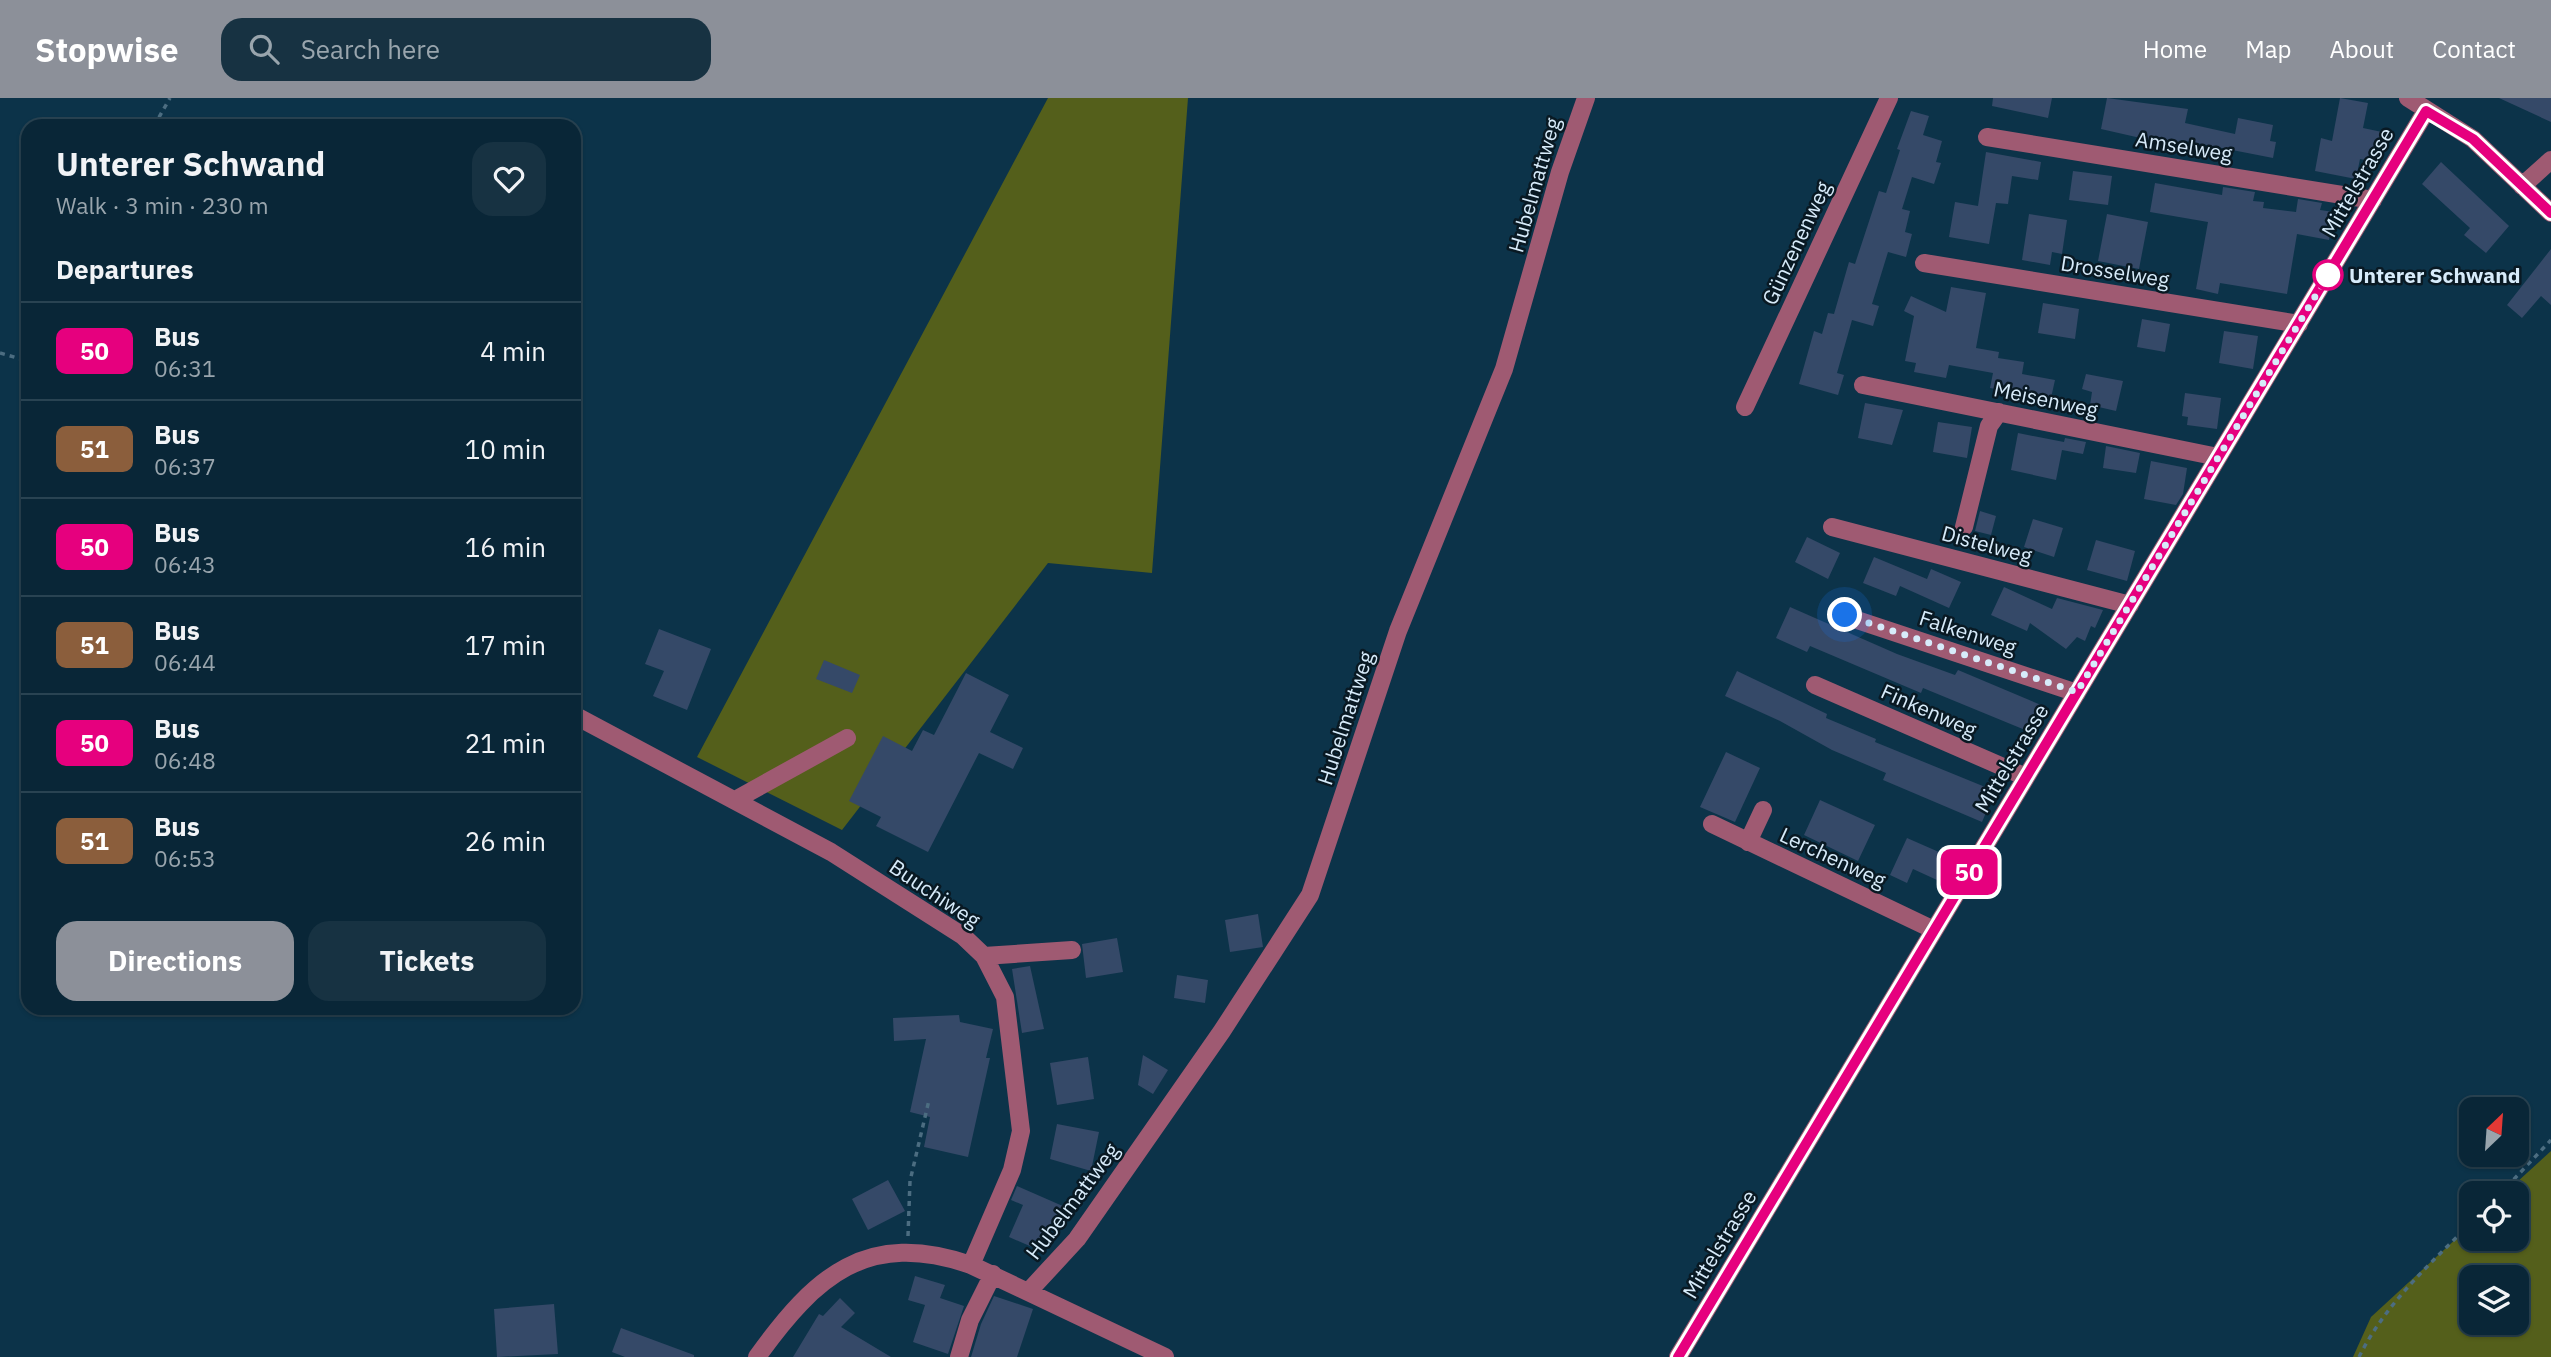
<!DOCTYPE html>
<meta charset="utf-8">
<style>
body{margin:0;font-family:"IBM Plex Sans",sans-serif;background:#173242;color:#f1f3f6;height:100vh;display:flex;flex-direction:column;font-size:26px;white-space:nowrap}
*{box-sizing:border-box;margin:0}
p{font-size:23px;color:#99a5ad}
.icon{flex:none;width:38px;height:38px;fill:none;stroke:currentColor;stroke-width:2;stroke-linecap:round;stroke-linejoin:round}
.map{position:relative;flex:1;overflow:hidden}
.panel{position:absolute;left:21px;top:21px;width:560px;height:896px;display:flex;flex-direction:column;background:#092637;border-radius:21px;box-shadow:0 2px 5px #0004,0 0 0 2px #294352}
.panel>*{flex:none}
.badge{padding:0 14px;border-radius:10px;font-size:24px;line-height:46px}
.needle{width:46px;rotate:25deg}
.fabs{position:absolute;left:2459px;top:999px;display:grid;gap:14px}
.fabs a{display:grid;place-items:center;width:70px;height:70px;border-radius:14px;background:#092637;box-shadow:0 2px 5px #0004,0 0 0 2px #294352;font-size:35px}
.you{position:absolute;width:35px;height:35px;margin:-18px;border:5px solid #fff;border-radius:50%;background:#1a73e8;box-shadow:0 0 0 10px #1a73e833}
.map>.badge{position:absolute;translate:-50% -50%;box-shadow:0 0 0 4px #fff}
h2{padding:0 35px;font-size:26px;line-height:63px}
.round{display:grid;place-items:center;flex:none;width:74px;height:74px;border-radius:21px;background:#173242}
.headline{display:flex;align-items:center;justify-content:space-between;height:119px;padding:0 35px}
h1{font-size:33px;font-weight:700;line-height:52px}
.button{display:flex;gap:14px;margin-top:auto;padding:14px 35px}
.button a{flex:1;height:80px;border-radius:21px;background:#8c9099;color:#fff;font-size:28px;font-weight:700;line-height:80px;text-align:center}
.button a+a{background:#173242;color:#f1f3f6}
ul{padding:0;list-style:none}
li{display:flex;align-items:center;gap:21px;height:98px;padding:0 35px;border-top:2px solid #294352}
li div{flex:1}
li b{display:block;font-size:26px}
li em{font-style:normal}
li .badge{min-width:77px;font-weight:700;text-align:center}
header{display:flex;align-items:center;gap:42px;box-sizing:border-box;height:98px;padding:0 35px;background:#8c9099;color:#fff}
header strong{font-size:33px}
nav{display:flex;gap:38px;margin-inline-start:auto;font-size:24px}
.search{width:490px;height:63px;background:#173242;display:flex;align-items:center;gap:18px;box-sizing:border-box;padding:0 24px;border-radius:21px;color:#99a5ad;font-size:26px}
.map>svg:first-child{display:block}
.forest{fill:#545f1b;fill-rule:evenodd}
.building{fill:#354968}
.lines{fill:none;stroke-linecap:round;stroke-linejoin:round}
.path{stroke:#4c6d81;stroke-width:3.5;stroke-dasharray:5 5;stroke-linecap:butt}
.minor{stroke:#9f5a72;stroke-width:18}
.line-casing{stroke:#fff;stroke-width:16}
.line{stroke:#e6007e;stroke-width:10}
.walk{stroke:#d7ebfa;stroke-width:7;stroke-dasharray:0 12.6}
.stop-dot{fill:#fff;stroke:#e6007e;stroke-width:3.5}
.labels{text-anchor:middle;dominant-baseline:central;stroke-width:5;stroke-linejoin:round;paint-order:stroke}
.street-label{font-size:21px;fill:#d7ebfa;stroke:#091923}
.stop-label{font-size:21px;font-weight:bold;fill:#d7ebfa;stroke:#091923;text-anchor:start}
</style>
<header>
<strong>Stopwise</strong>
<div class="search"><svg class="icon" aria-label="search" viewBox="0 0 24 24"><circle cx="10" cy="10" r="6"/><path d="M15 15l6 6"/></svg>Search here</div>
<nav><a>Home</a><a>Map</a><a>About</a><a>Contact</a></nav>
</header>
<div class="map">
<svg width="2551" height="1259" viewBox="0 0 2551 1259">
<rect width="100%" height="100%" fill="#0c3349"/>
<path class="forest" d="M1048 0H1188L1152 475 1048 465 842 732 697 659Z
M2551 1053V1259H2353L2371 1219 2471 1127V1141H2516V1096L2505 1095ZM2471 1180H2516V1225H2471Z"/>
<path class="building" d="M1993 0H2052L2048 20 1992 8Z
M2107 0 2188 11 2185 25 2235 36 2238 20 2273 27 2270 43 2276 44 2273 60 2181 42 2180 49 2101 31Z
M2340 0 2368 5 2363 30 2382 34 2376 64 2360 61 2356 81 2315 73 2321 40 2332 43Z
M2499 0H2551V24Z
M1911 13 1929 18 1923 37 1942 43 1936 64 1941 65 1934 86 1912 79 1902 111 1910 113 1905 134 1912 136 1906 159 1888 154 1872 206 1879 208 1873 228 1852 222 1837 275 1844 277 1838 297 1799 286 1814 233 1822 236 1828 215 1834 216 1849 164 1855 166 1879 93 1886 95 1900 52 1897 51Z
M1986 54 2041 64 2038 82 2012 78 2008 106 1996 105 1989 146 1949 139 1955 104 1978 108Z
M2441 64 2509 128 2486 155 2464 137 2470 130 2422 86Z
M2073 73 2112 78 2108 107 2069 102Z
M2155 85 2222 97 2223 89 2255 94 2253 103 2264 104 2263 110 2296 114 2298 101 2322 105 2320 112 2334 114 2329 142 2297 136 2287 196 2220 185 2218 196 2196 191 2208 124 2150 114Z
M2029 116 2067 122 2062 156 2052 154 2050 167 2022 162Z
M2107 116 2148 124 2139 171 2098 163Z
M2551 151V207L2541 198 2522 220 2507 207Z
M1951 189 1986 195 1976 250 1999 254 1998 260 2024 264 2022 276 2055 282 2051 300 1990 290 1993 275 1949 267 1946 280 1914 274 1916 265 1905 263 1914 218 1904 213 1911 198 1946 214Z
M2043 205 2079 211 2075 241 2038 235Z
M2142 221 2170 226 2165 254 2137 249Z
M2224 233 2258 238 2253 271 2219 265Z
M2086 276 2123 283 2116 313 2090 307 2092 294 2082 291Z
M2185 295 2221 300 2217 331 2187 327 2188 319 2182 318Z
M1865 305 1903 312 1892 347 1858 340Z
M1938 324 1972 329 1967 360 1933 354Z
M2018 335 2064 344 2065 340 2086 344 2083 356 2062 352 2056 382 2011 372Z
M2106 348 2140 355 2136 375 2103 370Z
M2151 363 2187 370 2183 396 2176 407 2144 401Z
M1980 413 1996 418 1991 437 1975 433Z
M2033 421 2063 430 2054 459 2024 449Z
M1807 439 1840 455 1828 481 1795 464Z
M2096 442 2135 453 2127 483 2087 472Z
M1874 459 1927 481 1931 471 1961 484 1949 510 1900 488 1896 498 1863 485Z
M2004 489 2052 511 2057 500 2103 512 2095 530 2091 528 2085 543 2077 539 2066 551 2030 525 2027 533 1991 517Z
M1790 509 1897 556 1955 577 1958 572 2041 607 2030 634 1923 590 1921 595 1810 548 1807 554 1776 540Z
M659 531 711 551 687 612 653 598 664 573 645 566Z
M824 562 860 577 852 595 816 581Z
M1737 573 1827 616 1826 620 1876 641 1875 644 1995 693 1982 724 1883 682 1886 675 1832 652 1780 623 1725 598Z
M966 575 1009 597 990 634 1023 650 1013 671 979 655 928 754 876 728 881 719 849 703 883 638 912 653 923 632 934 637Z
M1726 654 1760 670 1735 724 1700 709Z
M1820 702 1875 727 1858 763 1804 737Z
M1907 740 1948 758 1937 782 1913 771 1907 785 1890 777Z
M1258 816 1263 849 1230 854 1225 822Z
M1117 840 1123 874 1086 880 1082 846Z
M1030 868 1044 931 1022 935 1012 871Z
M1177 877 1208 882 1205 905 1174 900Z
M959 917 960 924 993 931 986 960H990L968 1059 924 1049 930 1019 910 1014 926 941 894 943 893 920Z
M1143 957 1168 972 1153 996 1138 987Z
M1088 959 1094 1001 1057 1007 1050 965Z
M1057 1026 1099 1034 1091 1073 1050 1061Z
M888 1082 905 1113 868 1132 852 1101Z
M1017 1088 1065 1109 1059 1124 1053 1121 1039 1152 1009 1139 1023 1107 1011 1102Z
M915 1178 945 1187 940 1200 964 1208 948 1256 913 1244 925 1207 908 1202Z
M994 1198 1033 1211 1017 1259H971L981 1226Z
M840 1200 855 1215 841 1229 891 1259H793L819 1216 823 1218Z
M554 1206 558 1256 497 1259 494 1211Z
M621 1230 694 1257V1259H625L612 1254Z"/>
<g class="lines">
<path class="path" d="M154 28 170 0
M0 255 28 263
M2500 1096 2551 1042
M908 1138 910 1083 929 1002
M2359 1259C2386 1205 2429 1167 2471 1125"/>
<path class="minor" d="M2408 0 2473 41 2551 115
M1987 39 2373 102
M2522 88 2551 62
M1924 165 2299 226
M1863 287 2218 359
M1745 309 1889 0
M1832 429 2130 507
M1964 429 1989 328 1999 314
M1845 518 2077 595
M1815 587 2026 679
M574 617 831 754 963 838 984 858 1005 899 1021 1033 1012 1072 971 1167
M735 702 847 640
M1712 726 1934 832
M1748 744 1763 712
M984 858 1072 852
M1029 1193 1077 1141 1222 933 1310 797 1398 533 1504 271 1560 74 1586 0
M757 1259C815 1178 867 1131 971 1167L1165 1259
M959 1259 970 1222 993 1176
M1678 1259 2426 13"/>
</g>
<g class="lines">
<g class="line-casing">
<path id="line" d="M1678 1259 2426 13 2473 41 2551 115"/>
</g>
<use href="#line" class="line"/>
<path class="walk" d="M1845 517 2077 594 2328 177"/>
</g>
<circle class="stop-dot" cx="2328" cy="177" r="14"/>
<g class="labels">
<g class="street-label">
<text transform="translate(2184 48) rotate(9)">Amselweg</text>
<text transform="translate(2357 84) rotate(-60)">Mittelstrasse</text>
<text transform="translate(1534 87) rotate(-74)">Hubelmattweg</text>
<text transform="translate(1796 145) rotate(-65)">Günzenenweg</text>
<text transform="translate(2115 173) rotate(9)">Drosselweg</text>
<text transform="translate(2046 301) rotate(12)">Meisenweg</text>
<text transform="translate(1987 446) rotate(15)">Distelweg</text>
<text transform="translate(1968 534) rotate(18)">Falkenweg</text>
<text transform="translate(1929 612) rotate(24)">Finkenweg</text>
<text transform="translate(1345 620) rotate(-72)">Hubelmattweg</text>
<text transform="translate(2011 660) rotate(-59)">Mittelstrasse</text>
<text transform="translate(1833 759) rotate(25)">Lerchenweg</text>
<text transform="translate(935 795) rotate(34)">Buuchiweg</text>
<text transform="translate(1072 1103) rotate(-53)">Hubelmattweg</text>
<text transform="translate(1719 1146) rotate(-59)">Mittelstrasse</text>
</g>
<g class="stop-label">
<text x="2349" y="177">Unterer Schwand</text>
</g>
</g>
</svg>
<div class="fabs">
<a><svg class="needle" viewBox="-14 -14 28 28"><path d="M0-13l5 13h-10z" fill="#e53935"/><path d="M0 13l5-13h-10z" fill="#99a5ad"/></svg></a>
<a><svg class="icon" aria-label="locate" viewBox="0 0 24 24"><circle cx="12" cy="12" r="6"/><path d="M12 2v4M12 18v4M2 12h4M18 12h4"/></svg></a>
<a><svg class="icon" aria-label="layers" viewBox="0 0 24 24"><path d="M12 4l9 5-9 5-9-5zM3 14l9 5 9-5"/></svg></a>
</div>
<div class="you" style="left:1845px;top:517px"></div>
<b class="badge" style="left:1969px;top:774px;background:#e6007e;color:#fff">50</b>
<section class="panel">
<div class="headline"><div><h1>Unterer Schwand</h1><p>Walk · 3 min · 230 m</p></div><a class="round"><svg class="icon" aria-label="heart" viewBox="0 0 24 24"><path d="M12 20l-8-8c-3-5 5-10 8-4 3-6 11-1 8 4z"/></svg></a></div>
<h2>Departures</h2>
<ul>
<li><span class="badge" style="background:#e6007e;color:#fff">50</span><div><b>Bus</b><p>06:31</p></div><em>4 min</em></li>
<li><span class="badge" style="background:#8b5e3c;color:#fff">51</span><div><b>Bus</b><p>06:37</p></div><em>10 min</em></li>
<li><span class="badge" style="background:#e6007e;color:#fff">50</span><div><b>Bus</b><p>06:43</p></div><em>16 min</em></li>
<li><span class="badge" style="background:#8b5e3c;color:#fff">51</span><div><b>Bus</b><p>06:44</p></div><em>17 min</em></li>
<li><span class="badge" style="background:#e6007e;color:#fff">50</span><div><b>Bus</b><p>06:48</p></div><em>21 min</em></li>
<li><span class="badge" style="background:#8b5e3c;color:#fff">51</span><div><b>Bus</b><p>06:53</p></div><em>26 min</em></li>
</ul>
<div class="button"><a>Directions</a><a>Tickets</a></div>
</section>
</div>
